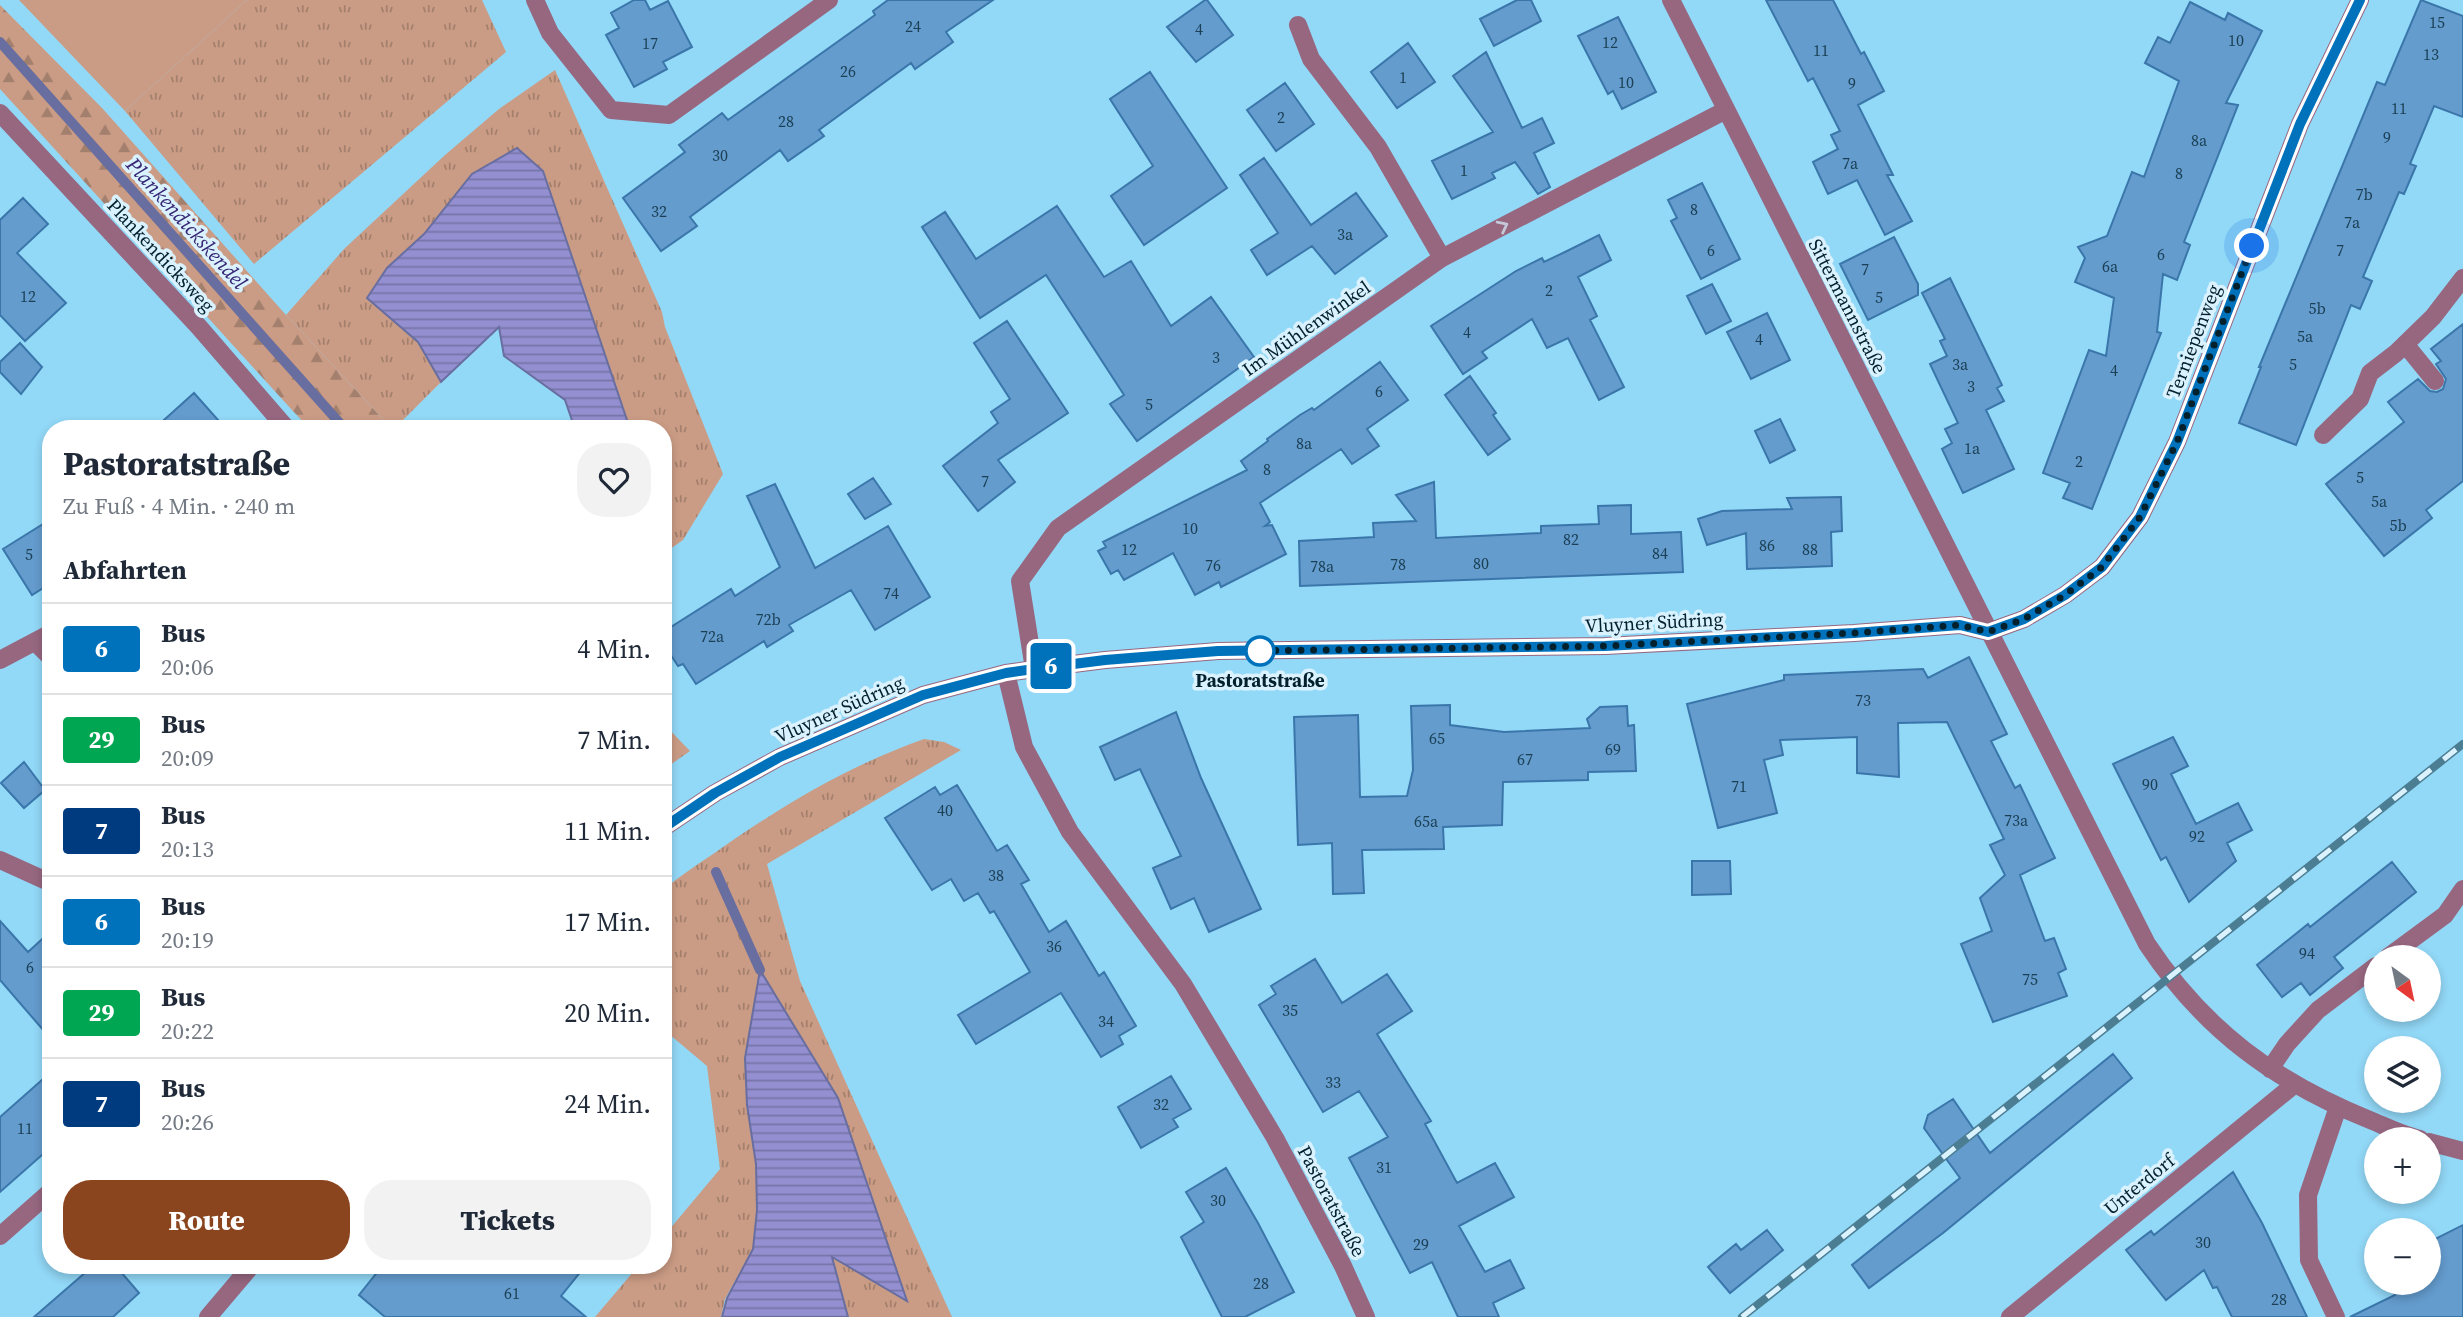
<!DOCTYPE html>
<html lang="de">
<meta charset="utf-8">
<style>
body{margin:0;font-family:"Source Serif 4",serif;background:#f2f2f3;color:#1f2937;height:100vh;display:flex;flex-direction:column;font-size:26px;white-space:nowrap}
*{box-sizing:border-box;margin:0}
p{font-size:23px;color:#747a83}
.icon{flex:none;width:38px;height:38px;fill:none;stroke:currentColor;stroke-width:2;stroke-linecap:round;stroke-linejoin:round}
.map{position:relative;flex:1;overflow:hidden}
.drawer{position:absolute;left:42px;top:420px;width:630px;height:854px;display:flex;flex-direction:column;background:#fff;border-radius:28px;box-shadow:0 4px 10px #0003}
.drawer>*{flex:none}
.badge{padding:0 14px;border-radius:5px;font-size:24px;line-height:46px}
.needle{width:46px;rotate:147deg}
.tools{position:absolute;left:2364px;top:945px;display:grid;gap:14px}
.tools a{display:grid;place-items:center;width:77px;height:77px;border-radius:50%;background:#fff;box-shadow:0 4px 10px #0003;font-size:35px}
.you{position:absolute;width:35px;height:35px;margin:-18px;border:5px solid #fff;border-radius:50%;background:#1a73e8;box-shadow:0 0 0 10px #1a73e833}
.map>.badge{position:absolute;translate:-50% -50%;box-shadow:0 0 0 4px #fff}
h2{padding:0 21px;font-size:26px;line-height:63px}
.round{display:grid;place-items:center;flex:none;width:74px;height:74px;border-radius:28px;background:#f2f2f3}
.head{display:flex;align-items:center;justify-content:space-between;height:119px;padding:0 21px}
h1{font-size:33px;font-weight:800;line-height:52px}
.button{display:flex;gap:14px;margin-top:auto;padding:14px 21px}
.button a{flex:1;height:80px;border-radius:28px;background:#8b451e;color:#fff;font-size:28px;font-weight:800;line-height:80px;text-align:center}
.button a+a{background:#f2f2f3;color:#1f2937}
ul{padding:0;list-style:none}
li{display:flex;align-items:center;gap:21px;height:91px;padding:0 21px;border-top:2px solid #e0e1e3}
li div{flex:1}
li b{display:block;font-size:26px}
li em{font-style:normal}
li .badge{min-width:77px;font-weight:700;text-align:center}
.map>svg:first-child{display:block}
.grass{fill:url(#grass-tufts)}
.forest{fill:url(#forest-firs)}
.park{fill:#cb9c85}
.water{fill:url(#water-rules);stroke:#686e9f;stroke-width:2}
.lines{fill:none;stroke-linecap:round;stroke-linejoin:round}
.stream{stroke:#686e9f;stroke-width:10}
.building{fill:#649cce;stroke:#3a76aa;stroke-width:2}
.minor{stroke:#976780;stroke-width:18}
.rail-casing{stroke:#4b7d93;stroke-width:8}
.rail{stroke:#d9f2fe;stroke-width:5;stroke-dasharray:16;stroke-linecap:butt}
.oneway{stroke:#c5c8d8}
.line-casing{stroke:#fff;stroke-width:16}
.line{stroke:#0072bc;stroke-width:10}
.walk{stroke:#03212d;stroke-width:7;stroke-dasharray:0 12.6}
.stop-dot{fill:#fff;stroke:#0072bc;stroke-width:3.5}
.labels{text-anchor:middle;dominant-baseline:central;stroke-width:7;stroke-linejoin:round;paint-order:stroke}
.number-label{font-size:16px;fill:#1b4055}
.street-label{font-size:19px;fill:#03212d;stroke:#d9f2fe}
.stop-label{font-size:19px;font-weight:bold;fill:#03212d;stroke:#d9f2fe}
.water-label{font-size:21px;font-style:italic;fill:#362673;stroke:#d9f2fe}
</style>
<div class="map">
<svg width="2463" height="1317" viewBox="0 0 2463 1317">
<defs>
<pattern id="grass-tufts" width="24" height="20" patternUnits="userSpaceOnUse" patternTransform="scale(1.75)"><rect width="24" height="20" fill="#cb9c85"/><path d="M3 7l-1-3M5 7V3M7 7l1-3M15 17l-1-3M17 17v-4M19 17l1-3" fill="none" stroke="#a37f6d"/></pattern>
<pattern id="forest-firs" width="22" height="20" patternUnits="userSpaceOnUse" patternTransform="scale(1.75)"><rect width="22" height="20" fill="#cb9c85"/><path d="M5 1l3.5 6h-7zM16 11l3.5 6h-7z" fill="#a37f6d"/></pattern>
<pattern id="water-rules" width="6" height="5" patternUnits="userSpaceOnUse" patternTransform="scale(1.75)"><rect width="6" height="5" fill="#948fd0"/><path d="M0 2.5h6" fill="none" stroke="#7774a9"/></pattern>
</defs>
<rect width="100%" height="100%" fill="#92d8f7"/>
<path class="grass" d="M247 0H482L506 52 254 264 125 111Z
M555 70 662 312 665 327 723 474 683 540 663 554V429H630L543 171 424 234 387 268 367 297 418 342 441 382 394 429H392L286 315 344 249 445 155 499 109Z
M924 739 944 742 961 750 767 864 800 981 952 1317H848L831 1257 906 1300 760 970 745 1058 747 1105 756 1164 757 1210 753 1249 725 1299 721 1317H595L639 1265H663V1237L720 1169 707 1066 663 1029V890C680 876 698 864 716 852 783 805 846 767 924 739Z"/>
<path class="forest" d="M0 5 103 109 286 315 392 429H310L291 409 0 89Z
M663 723 690 751 663 770Z"/>
<path class="park" d="M19 0H247L125 111Z"/>
<path class="water" d="M517 148 543 171 630 429H575L565 400 504 356 499 327 441 382 418 342 367 298 387 268 424 234 472 174Z
M760 970 838 1098 907 1301 832 1257 848 1317H722L727 1298 753 1249 757 1210 756 1164 747 1105 745 1058Z"/>
<g class="lines">
<path class="stream" d="M0 42 345 429
M716 872 760 970"/>
</g>
<path class="building" d="M634 0H645L650 10 668 1 692 47 663 62 667 69 634 87 606 35 619 28 611 13Z
M888 0H993L946 32 953 42 915 69 911 63 819 130 824 136 788 161 780 150 690 217 697 226 661 251 623 198 685 152 679 145 722 113 728 120 875 15 873 11Z
M1205 0H1207L1233 35 1196 62 1167 27Z
M1517 0H1531L1541 21 1494 46 1480 19Z
M1766 0H1833L1861 54 1864 52 1884 91 1858 105 1893 175H1887L1912 221 1885 235 1857 180 1828 194 1813 162 1838 149 1831 135 1840 131 1813 78 1808 81Z
M2421 0 2463 16V117L2434 106 2410 164 2416 166 2404 194 2399 192 2363 277 2372 281 2360 309 2351 305 2296 445 2239 423 2261 367H2259L2377 82 2385 85Z
M2190 2 2225 20 2228 13 2262 31 2226 103 2238 105 2184 242 2190 245 2177 280 2163 274 2157 332 2161 333 2092 509 2063 498 2070 483 2043 473 2089 350 2106 356 2114 298 2075 282 2085 258 2078 247 2107 236 2132 172 2144 177 2179 81 2145 63 2158 37 2170 43Z
M1618 17 1656 92 1622 109 1613 91 1608 94 1578 36Z
M1408 43 1435 82 1397 108 1371 72Z
M1486 52 1522 128 1542 118 1554 143 1534 153 1550 187 1538 194 1515 162 1492 173 1495 178 1452 199 1432 161 1493 132 1453 76Z
M1150 72 1227 188 1144 245 1111 196 1153 166 1110 99Z
M1285 83 1314 124 1276 151 1247 110Z
M1264 158 1311 225 1356 193 1387 236 1335 274 1312 246 1267 275 1251 250 1278 233 1240 175Z
M1702 183 1740 259 1701 279 1671 221 1677 218 1668 200Z
M23 198 48 224 17 253 66 303 25 341 0 315V220Z
M1057 206 1104 277 1131 261 1171 326 1211 297 1254 357 1137 441 1110 404 1124 395 1046 275 980 318 922 227 945 212 976 259Z
M1599 235 1611 260 1578 277 1597 316 1590 320 1624 387 1599 400 1568 338 1547 348 1532 319 1482 352 1487 358 1463 374 1431 326 1516 271 1542 258 1544 262 1565 252Z
M1894 237 1918 284V295L1868 320 1840 264Z
M1950 278 2002 385 1997 388 2004 401 1986 410 2014 469 1963 493 1942 449 1952 443 1945 429 1958 423 1930 364 1947 356 1940 341 1945 339 1922 293Z
M1712 284 1731 321 1706 334 1687 296Z
M1767 313 1790 360 1751 379 1727 332Z
M1007 321 1068 413 998 460 1015 482 978 511 943 466 998 423 991 412 1010 399 974 343Z
M2463 324V481L2426 510 2432 518 2384 556 2326 484 2404 422 2388 402 2418 379 2430 391 2437 392 2443 389 2446 379 2436 364 2441 361 2431 349Z
M20 343 42 367 21 394 0 372V362Z
M1380 362 1408 400 1367 429 1379 446 1352 464 1341 449 1260 503 1270 522 1265 526 1272 525 1286 554 1221 587 1219 582 1195 595 1173 553 1124 580 1118 570 1111 574 1098 551 1106 547 1103 542 1247 470 1241 461 1268 441 1267 439 1300 415 1312 408 1314 410Z
M1470 376 1496 413 1493 415 1510 439 1488 455 1445 395Z
M194 393 226 429H154Z
M1780 419 1795 450 1770 463 1755 431Z
M873 478 891 504 865 519 848 494Z
M1434 482 1436 538 1541 533V526L1599 524 1598 506 1631 505V534L1681 532 1683 572 1300 586 1299 541 1374 537 1373 523 1416 521 1396 495Z
M775 484 815 568 888 526 930 597 875 630 851 590 789 625 793 631 767 647 764 641 696 684 683 664 678 666 663 643V632L731 589 735 596 780 567 747 496Z
M1841 497 1842 531 1831 532 1832 566 1747 569 1746 533 1707 545 1698 519 1722 511 1792 509 1787 498Z
M51 519V583L32 595 3 549Z
M1969 657 2007 734 1991 741 2015 788 2020 785 2055 858 2020 875 2045 941 2054 938 2066 969 2058 973 2067 996 1993 1022 1961 944 1992 931 1980 898 2005 875 1990 845 2004 839 1947 722 1898 723 1899 777 1857 773V737L1780 740 1783 755 1764 760 1777 813 1718 828 1687 704 1784 680V675L1923 669 1928 678Z
M1450 705V725L1504 732 1590 728 1587 719 1600 707 1627 706 1628 726 1634 725 1636 771 1588 772V780L1503 782 1502 825 1443 827 1444 849 1362 850 1364 893 1333 894 1332 843 1298 845 1294 717 1358 715 1360 797 1407 796 1413 770 1411 706Z
M1176 712 1201 778 1261 909 1209 932 1194 898 1171 909 1153 868 1181 856 1140 769 1115 780 1100 747Z
M2173 737 2188 766 2171 774 2196 824 2238 803 2252 830 2227 843 2236 861 2189 902 2166 857 2161 860 2113 764Z
M24 762 45 790 24 808 1 783Z
M957 785 997 851 1007 845 1029 880 1021 884 1049 932 1066 921 1099 976 1104 972 1136 1026 1119 1036 1123 1044 1101 1057 1061 993 976 1044 958 1015 1030 972 994 911 990 913 978 893 964 901 951 879 932 890 885 818 935 787 940 795Z
M1692 861H1730L1731 894 1692 895Z
M2392 862 2416 892 2334 957 2343 968 2310 995 2301 983 2282 997 2257 965 2308 924 2310 927Z
M0 921 28 952 51 931V1039L0 980Z
M1315 959 1342 1003 1387 974 1412 1011 1377 1034 1431 1121 1425 1124 1457 1183 1495 1163 1514 1197 1459 1226 1485 1272 1510 1260 1524 1288 1493 1303 1499 1317H1458L1432 1262 1410 1273 1349 1158 1388 1137 1359 1091 1323 1112 1259 1005 1276 994 1271 986Z
M2113 1054 2132 1078 1943 1233 1869 1288 1852 1265 1960 1178 1924 1128 1928 1115 1953 1099 1990 1153Z
M51 1072V1147L0 1192V1117Z
M1171 1076 1191 1109 1173 1119 1178 1127 1141 1148 1118 1107Z
M1226 1168 1258 1223 1294 1292 1245 1317H1222L1181 1237 1204 1222 1186 1192Z
M2233 1172 2262 1223 2307 1317H2232L2217 1287 2213 1288 2204 1270 2166 1300 2126 1250 2151 1231 2154 1235Z
M2463 1225V1317H2350L2395 1295 2389 1283H2429V1242Z
M1767 1230 1783 1250 1730 1293 1708 1267 1736 1244 1741 1250Z
M94 1265H115L139 1293 113 1317H34Z
M383 1265H586L561 1296 586 1317H385L359 1295Z"/>
<g class="lines">
<path class="minor" d="M535 0 550 33 611 110 669 115 829 0
M1671 0 2147 944C2204 1030 2275 1082 2370 1120 2387 1127 2403 1135 2420 1139
M1298 25 1311 59 1378 147 1442 258
M0 113 199 327 287 429
M2405 344 2435 381
M2323 435 2360 399 2370 373 2396 353 2433 317 2463 278
M1988 632 2024 619 2065 595 2102 567 2140 517 2177 442 2300 124 2360 0
M36 643 51 658
M0 660 51 633
M1034 669 1020 581 1058 528 1442 258 1726 110
M1006 673 1024 747 1070 832 1183 984 1275 1138 1343 1266 1366 1317
M663 828 715 793 780 757 923 695 1006 673 1034 669 1105 660 1218 651 1605 646 1854 633 1960 625 1988 632
M0 860 51 883
M2388 957 2445 915 2463 889
M2270 1069 2287 1044 2318 1010 2376 966
M2429 1142 2463 1151
M0 1236 51 1191
M208 1317 252 1265
M2010 1317 2295 1084
M2336 1317 2309 1260 2308 1195 2338 1107"/>
<g class="rail-casing">
<path id="rail" d="M1742 1317 2463 744"/>
</g>
<use href="#rail" class="rail"/>
</g>
<defs><path id="oneway-chevron" d="M-2-3.5L2.5 0L-2 3.5" fill="none" stroke-width="1.6" stroke-linecap="round" stroke-linejoin="round" transform="scale(1.75)"/></defs>
<use class="oneway" href="#oneway-chevron" transform="translate(1503 226) rotate(-27)"/>
<g class="lines">
<g class="line-casing">
<path id="line" d="M663 828 715 793 780 757 923 695 1006 673 1034 669 1105 660 1218 651 1605 646 1854 633 1960 625 1988 632 2024 619 2065 595 2102 567 2140 517 2177 442 2300 124 2360 0"/>
</g>
<use href="#line" class="line"/>
<path class="walk" d="M1260 651H1249L1605 646 1854 633 1960 625 1988 632 2024 619 2065 595 2102 567 2140 517 2177 442 2252 246"/>
</g>
<circle class="stop-dot" cx="1260" cy="651" r="14"/>
<g class="labels">
<g class="number-label">
<text x="2437" y="22">15</text>
<text x="913" y="26">24</text>
<text x="1199" y="29">4</text>
<text x="2236" y="40">10</text>
<text x="1610" y="42">12</text>
<text x="650" y="43">17</text>
<text x="1821" y="50">11</text>
<text x="2431" y="54">13</text>
<text x="848" y="71">26</text>
<text x="1403" y="77">1</text>
<text x="1626" y="82">10</text>
<text x="1852" y="83">9</text>
<text x="2399" y="108">11</text>
<text x="1281" y="117">2</text>
<text x="786" y="121">28</text>
<text x="2387" y="137">9</text>
<text x="2199" y="140">8a</text>
<text x="720" y="155">30</text>
<text x="1850" y="163">7a</text>
<text x="1464" y="170">1</text>
<text x="2179" y="173">8</text>
<text x="2364" y="194">7b</text>
<text x="1694" y="209">8</text>
<text x="659" y="211">32</text>
<text x="2352" y="222">7a</text>
<text x="1345" y="234">3a</text>
<text x="1711" y="250">6</text>
<text x="2340" y="250">7</text>
<text x="2161" y="254">6</text>
<text x="2110" y="266">6a</text>
<text x="1865" y="269">7</text>
<text x="1549" y="290">2</text>
<text x="28" y="296">12</text>
<text x="1879" y="297">5</text>
<text x="2317" y="308">5b</text>
<text x="1467" y="332">4</text>
<text x="2305" y="336">5a</text>
<text x="1759" y="339">4</text>
<text x="1216" y="357">3</text>
<text x="1960" y="364">3a</text>
<text x="2293" y="364">5</text>
<text x="2114" y="370">4</text>
<text x="1971" y="386">3</text>
<text x="1379" y="391">6</text>
<text x="1149" y="404">5</text>
<text x="1304" y="443">8a</text>
<text x="1972" y="448">1a</text>
<text x="2079" y="461">2</text>
<text x="1267" y="469">8</text>
<text x="2360" y="477">5</text>
<text x="985" y="481">7</text>
<text x="2379" y="501">5a</text>
<text x="2398" y="525">5b</text>
<text x="1190" y="528">10</text>
<text x="1571" y="539">82</text>
<text x="1767" y="545">86</text>
<text x="1129" y="549">12</text>
<text x="1810" y="549">88</text>
<text x="1660" y="553">84</text>
<text x="29" y="554">5</text>
<text x="1481" y="563">80</text>
<text x="1398" y="564">78</text>
<text x="1213" y="565">76</text>
<text x="1322" y="566">78a</text>
<text x="891" y="593">74</text>
<text x="768" y="619">72b</text>
<text x="712" y="636">72a</text>
<text x="1863" y="700">73</text>
<text x="1437" y="738">65</text>
<text x="1613" y="749">69</text>
<text x="1525" y="759">67</text>
<text x="2150" y="784">90</text>
<text x="1739" y="786">71</text>
<text x="945" y="810">40</text>
<text x="2016" y="820">73a</text>
<text x="1426" y="821">65a</text>
<text x="2197" y="836">92</text>
<text x="996" y="875">38</text>
<text x="1054" y="946">36</text>
<text x="2307" y="953">94</text>
<text x="30" y="967">6</text>
<text x="2030" y="979">75</text>
<text x="1290" y="1010">35</text>
<text x="1106" y="1021">34</text>
<text x="1333" y="1082">33</text>
<text x="1161" y="1104">32</text>
<text x="25" y="1128">11</text>
<text x="1384" y="1167">31</text>
<text x="1218" y="1200">30</text>
<text x="2203" y="1242">30</text>
<text x="1421" y="1244">29</text>
<text x="1261" y="1283">28</text>
<text x="512" y="1293">61</text>
<text x="2279" y="1299">28</text>
</g>
<g class="street-label">
<text transform="translate(161 255) rotate(47)">Plankendicksweg</text>
<text transform="translate(1848 306) rotate(63)">Sittermannstraße</text>
<text transform="translate(1306 328) rotate(-35)">Im Mühlenwinkel</text>
<text transform="translate(2193 341) rotate(-69)">Terniepenweg</text>
<text transform="translate(1654 622) rotate(-3)">Vluyner Südring</text>
<text transform="translate(839 709) rotate(-24)">Vluyner Südring</text>
<text transform="translate(2139 1184) rotate(-39)">Unterdorf</text>
<text transform="translate(1332 1201) rotate(62)">Pastoratstraße</text>
</g>
<g class="stop-label">
<text x="1260" y="680">Pastoratstraße</text>
</g>
<g class="water-label">
<text transform="translate(187 223) rotate(48)">Plankendickskendel</text>
</g>
</g>
</svg>
<div class="tools">
<a><svg class="needle" viewBox="-14 -14 28 28"><path d="M0-13l5 13h-10z" fill="#e53935"/><path d="M0 13l5-13h-10z" fill="#747a83"/></svg></a>
<a><svg class="icon" aria-label="layers" viewBox="0 0 24 24"><path d="M12 4l9 5-9 5-9-5zM3 14l9 5 9-5"/></svg></a>
<a>+</a>
<a>−</a>
</div>
<div class="you" style="left:2252px;top:246px"></div>
<b class="badge" style="left:1051px;top:666px;background:#0072bc;color:#fff">6</b>
<section class="drawer">
<div class="head"><div><h1>Pastoratstraße</h1><p>Zu Fuß · 4 Min. · 240 m</p></div><a class="round"><svg class="icon" aria-label="heart" viewBox="0 0 24 24"><path d="M12 20l-8-8c-3-5 5-10 8-4 3-6 11-1 8 4z"/></svg></a></div>
<h2>Abfahrten</h2>
<ul>
<li><span class="badge" style="background:#0072bc;color:#fff">6</span><div><b>Bus</b><p>20:06</p></div><em>4 Min.</em></li>
<li><span class="badge" style="background:#00a651;color:#fff">29</span><div><b>Bus</b><p>20:09</p></div><em>7 Min.</em></li>
<li><span class="badge" style="background:#003b80;color:#fff">7</span><div><b>Bus</b><p>20:13</p></div><em>11 Min.</em></li>
<li><span class="badge" style="background:#0072bc;color:#fff">6</span><div><b>Bus</b><p>20:19</p></div><em>17 Min.</em></li>
<li><span class="badge" style="background:#00a651;color:#fff">29</span><div><b>Bus</b><p>20:22</p></div><em>20 Min.</em></li>
<li><span class="badge" style="background:#003b80;color:#fff">7</span><div><b>Bus</b><p>20:26</p></div><em>24 Min.</em></li>
</ul>
<div class="button"><a>Route</a><a>Tickets</a></div>
</section>
</div>
